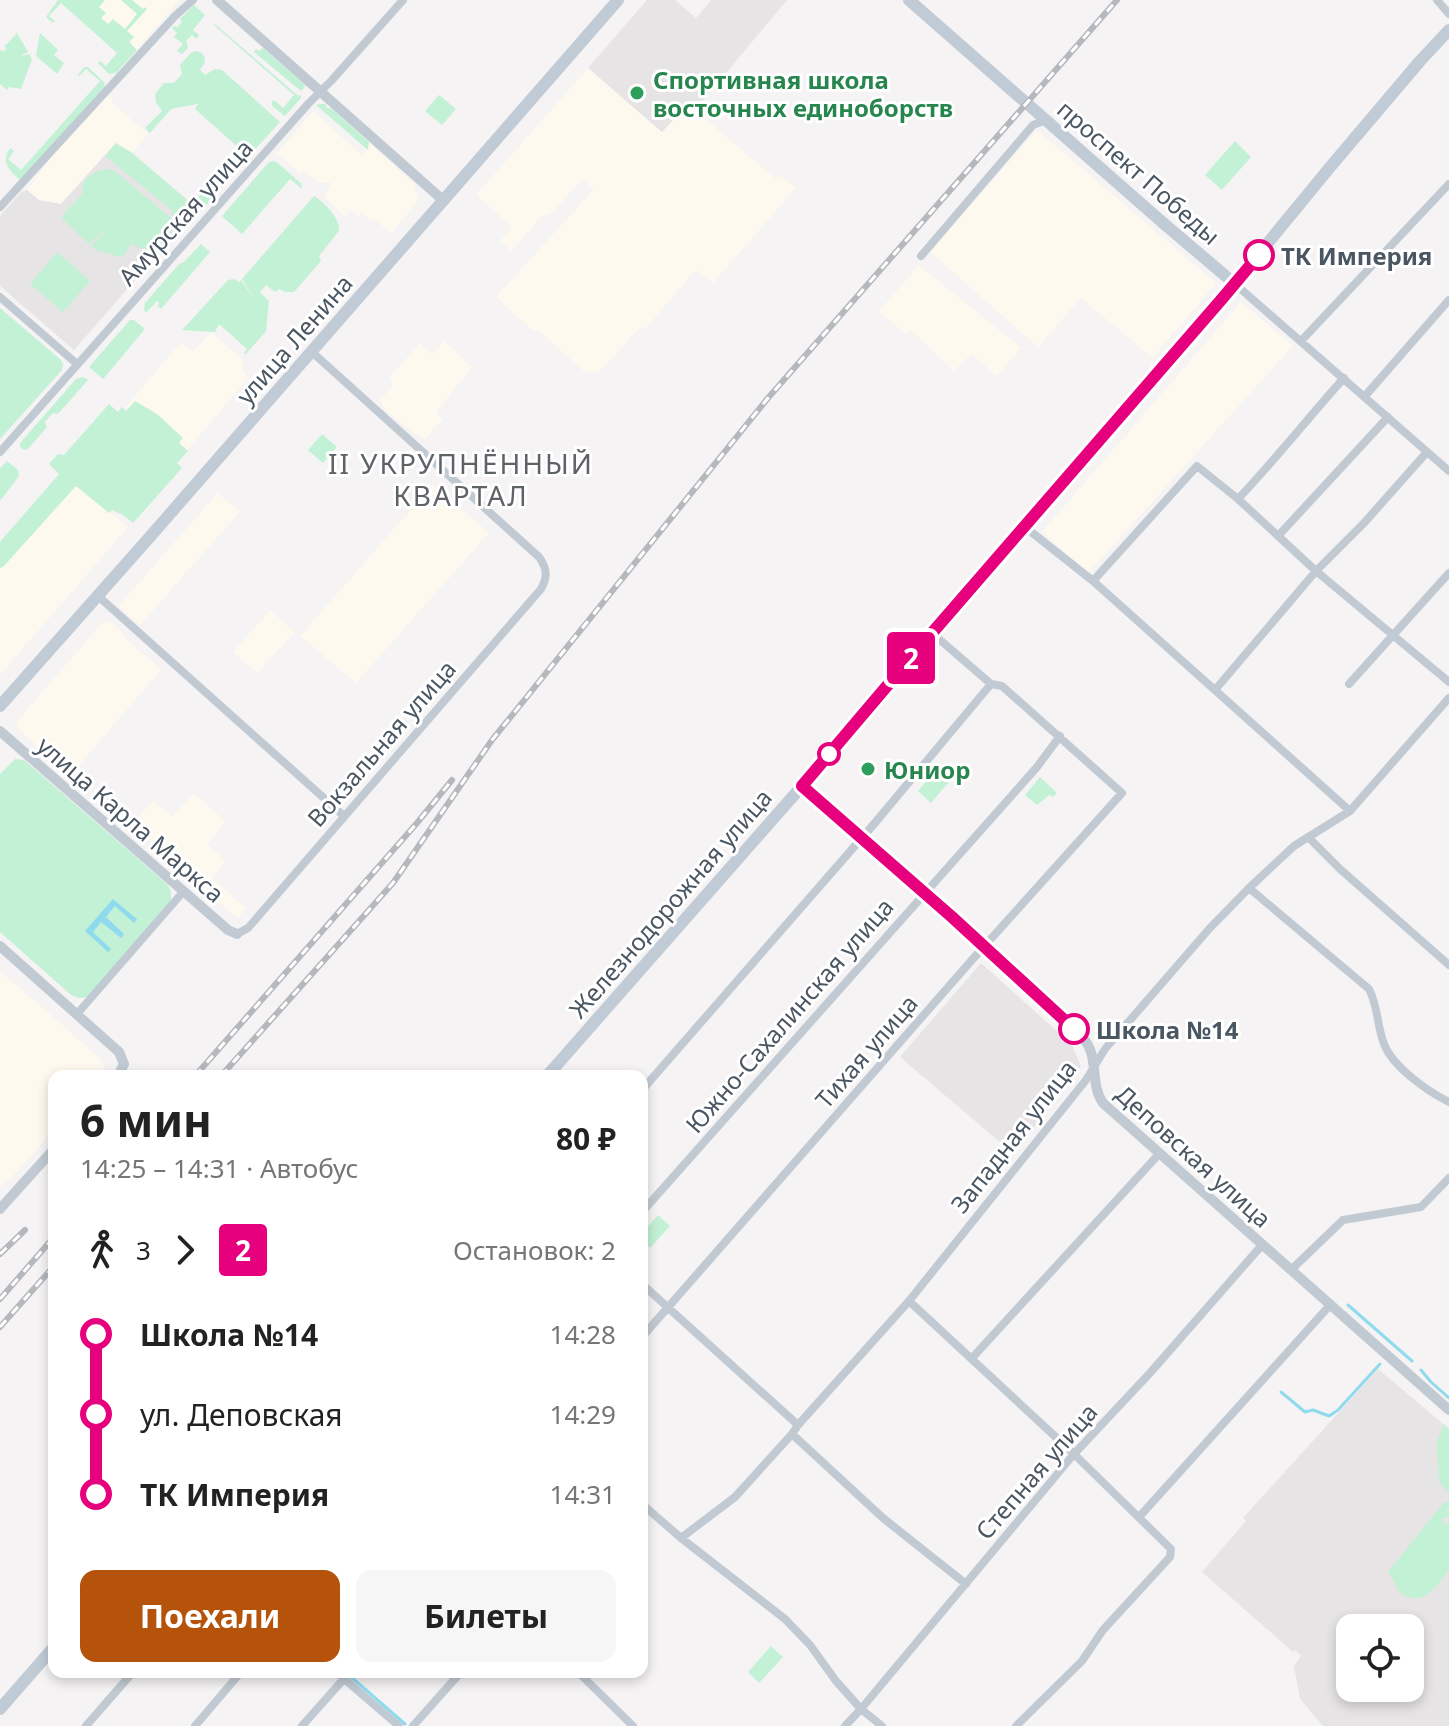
<!DOCTYPE html>
<html lang="ru">
<meta charset="utf-8">
<style>
body{margin:0;font-family:"Noto Sans",sans-serif;background:#f6f6f6;color:#222;height:100vh;display:flex;flex-direction:column;font-size:30px;white-space:nowrap}
*{box-sizing:border-box;margin:0}
p{font-size:26px;color:#767676}
.icon{flex:none;width:44px;height:44px;fill:none;stroke:currentColor;stroke-width:2;stroke-linecap:round;stroke-linejoin:round}
.map{position:relative;flex:1;overflow:hidden}
.details{position:absolute;left:48px;top:1070px;width:600px;height:608px;display:flex;flex-direction:column;background:#fff;border-radius:16px;box-shadow:0 4px 12px #0003}
.details>*{flex:none}
.badge{padding:0 16px;border-radius:6px;font-size:28px;line-height:52px}
.buttons{position:absolute;left:1336px;top:1614px;display:grid;gap:16px}
.buttons a{display:grid;place-items:center;width:88px;height:88px;border-radius:16px;background:#fff;box-shadow:0 4px 12px #0003;font-size:40px}
.map>.badge{position:absolute;translate:-50% -50%;box-shadow:0 0 0 4px #fff}
.legs{display:flex;align-items:center;gap:12px;height:88px;padding:0 32px;font-size:26px}
.legs p{margin-inline-start:auto}
.headline{display:flex;align-items:center;justify-content:space-between;height:136px;padding:0 32px}
h1{font-size:44px;font-weight:700;line-height:60px}
.cta{display:flex;gap:16px;margin-top:auto;padding:16px 32px}
.cta a{flex:1;height:92px;border-radius:16px;background:#b45309;color:#fff;font-size:32px;font-weight:700;line-height:92px;text-align:center}
.cta a+a{background:#f6f6f6;color:#222}
ul{padding:0 32px;list-style:none}
li{display:flex;align-items:center;gap:28px;height:80px;font-size:30px}
li i{display:grid;place-items:center;width:12px;height:100%;margin:0 10px;background:currentColor}
li i::after{content:'';width:20px;height:20px;margin:-10px;border:6px solid;border-radius:50%;background:#fff}
li p{margin-inline-start:auto}
li:first-child i{background:linear-gradient(#0000 50%,currentColor 0)}
li:last-child i{background:linear-gradient(currentColor 50%,#0000 0)}
.map>svg:first-child{display:block}
.commercial{fill:#fdf9ef}
.education{fill:#e6e4e5;fill-rule:evenodd}
.green{fill:#c3f1d5}
.water{fill:#90daee}
.lines{fill:none;stroke-linecap:round;stroke-linejoin:round}
.stream{stroke:#90daee;stroke-width:3}
.minor{stroke:#c1cad2;stroke-width:8}
.tertiary{stroke:#c1cad2;stroke-width:10}
.secondary{stroke:#c1cbd6;stroke-width:12}
.rail-casing{stroke:#b5b8bd;stroke-width:6}
.rail{stroke:#fff;stroke-width:3;stroke-dasharray:9;stroke-linecap:butt}
.line-1-casing{stroke:#fff;stroke-width:18}
.line-1{stroke:#e6007e;stroke-width:12}
.leisure-dot{fill:#2e9e5b;stroke:#fff;stroke-width:3}
.stop-1-dot{fill:#fff;stroke:#e6007e;stroke-width:4}
.labels{text-anchor:middle;dominant-baseline:central;stroke-width:6;stroke-linejoin:round;paint-order:stroke}
.leisure-label{font-size:24px;font-weight:bold;fill:#27864d;stroke:#fff;text-anchor:start}
.street-label{font-size:24px;fill:#4a5661;stroke:#fff}
.stop-label{font-size:24px;font-weight:bold;fill:#4a5661;stroke:#fff;text-anchor:start}
.quarter-label{font-size:28px;letter-spacing:2px;fill:#5f6368;stroke:#fff}
</style>
<div class="map">
<svg width="1449" height="1726" viewBox="0 0 1449 1726">
<rect width="100%" height="100%" fill="#f5f3f3"/>
<path class="commercial" d="M70 0H179L133 54Z
M588 68 662 132 688 104 776 179 781 175 796 188 713 283 696 270 647 327 639 329 600 371 586 373 539 331 532 330 496 297 594 189 582 179 553 212 542 216 511 251 500 241 512 227 476 195Z
M109 94 112 97V103L148 134 129 156 115 144 60 205 39 200 27 190 53 155Z
M313 111 362 155 369 143 414 184 418 199 417 203 391 233 373 218 370 221 362 213 359 216 351 210 345 217 323 195 328 190 331 182 318 183 304 171 301 174 277 153Z
M1037 130 1216 283 1153 358 1081 298 1038 347 930 252Z
M919 265 1021 348 997 376 971 354 954 371 911 330 906 334 879 311Z
M1241 302 1293 346 1088 573 1042 532Z
M211 332 242 359 243 372 250 377 182 456 126 407 181 342 193 351Z
M444 341 472 367 436 413 443 419 425 439 414 434 384 408 380 400 393 385 389 378 420 343 432 354Z
M75 482 128 527 0 675V568Z
M433 484 489 533 356 683 300 636Z
M218 493 240 512 140 625 118 606Z
M270 610 295 632 257 673 233 652Z
M103 622H111L122 632 121 634 161 670 70 776 18 729 17 721Z
M194 793 226 822 207 844 226 861 212 878 246 908 238 918 202 889 207 882 197 874 192 879 131 825 153 800 172 817Z
M0 971 99 1057 103 1062 104 1070 101 1076H54V1129L16 1173 0 1187Z"/>
<path class="education" d="M647 0H675L696 18 711 0H787L695 110 688 104 662 132 588 68Z
M115 144 195 212 74 350 0 286V216L21 192 27 190 39 200 61 204Z
M981 963 1072 1045 1081 1066 1014 1154 900 1057Z
M1378 1369 1449 1429V1726H1323L1300 1699 1294 1666 1301 1656 1295 1650 1293 1652 1202 1572 1246 1521 1243 1518ZM1350 1628H1410V1688H1350Z"/>
<path class="green" d="M58 0H105L99 7 106 13 101 18 108 24 113 19 125 29 137 14 121 0H132L143 9 145 7 147 9 127 31 134 37 129 42 137 50 116 73 109 74 98 63 100 61 106 66 117 53 61 3 49 16 55 21 53 23 46 17Z
M194 5 205 15 193 30 199 35 196 39 192 35 186 41 188 48 182 54 177 51 183 44 174 37 177 33 172 28 174 26 177 27 182 22 180 19Z
M215 24 297 95 301 96V98L285 116 272 106V102L274 100 283 108 294 95 214 25Z
M17 33 28 52 19 57 29 54 32 59 21 89 9 87 7 90 0 84V51L2 50 3 52 7 48 4 47 5 46Z
M40 33 58 50 54 55 64 63 57 74 36 56Z
M263 48 304 84 305 87 301 91 254 52 256 49 259 51Z
M197 51 202 53 205 58 204 64 200 70 205 75 215 69 222 70 280 122 229 178 221 171 240 149 195 109 198 104 171 109 150 133 145 128 162 111 156 102 155 94 164 83H174L182 74 180 65 192 52Z
M84 67H88L104 82 105 86 21 181C10 171 0 163 10 148L14 151 8 159 21 170 100 81 86 69 79 76 78 75Z
M439 95 456 109 442 125 425 111Z
M320 104H326V107L332 109 369 142 368 150 316 105Z
M1235 141 1251 157 1222 190 1205 175Z
M116 143 131 152 192 204 216 177 225 184 186 228 171 214 173 211 105 156Z
M275 161 301 183 302 189 290 179 242 234 222 216 269 162Z
M108 169 115 171 178 224 174 229 169 226C167 248 149 254 131 244L124 255 120 257 96 250 91 246 109 226 89 244 62 218C66 208 78 202 82 193 82 191 82 189 82 187 86 175 96 170 108 169Z
M314 196C325 203 340 218 339 231L319 256 321 261 294 292H285L279 289 275 292 266 285 260 292 269 301 266 331 245 355 244 353 247 349 219 324 215 332 182 330 228 280 234 279 239 282 241 280 254 299 242 279Z
M201 244 210 252 161 309 158 307 159 302 157 301 146 313 144 310 145 303 179 264 184 262Z
M57 252 90 281 63 312 30 284Z
M0 308 61 360 63 365 62 370 0 439Z
M130 320H134L145 329 103 379 89 367Z
M83 377 88 380 58 414 53 413 45 422 47 427 28 449 24 450 20 447V443L76 379Z
M135 401 157 414 183 438 179 443 188 451 177 463 182 468 133 523 123 515 112 510 109 513 76 486 3 567 0 568V542L59 474 49 464 58 454 64 455 109 404 118 412 122 407 126 411Z
M322 434 337 447 323 463 308 450Z
M7 461 18 470 19 476 0 501V468Z
M15 759 24 760 168 885C172 892 172 897 169 905L91 995C83 999 78 999 70 994L0 932V774Z
M939 767 952 778 931 803 918 791Z
M1040 777 1057 793 1053 797 1049 795 1037 805 1025 795Z
M658 1215 670 1226 650 1248 642 1241V1233Z
M1444 1424 1449 1429V1493L1439 1482 1437 1442Z
M1445 1501 1449 1504 1447 1510 1449 1511V1517L1441 1519 1446 1525 1449 1522C1449 1536 1449 1553 1449 1567 1448 1573 1443 1578 1439 1583 1429 1595 1417 1605 1401 1593 1394 1588 1395 1578 1388 1572Z
M771 1646 783 1657 759 1683 748 1672Z"/>
<path class="water" d="M113 899 137 919 134 923 115 906 106 917 124 934 121 938 101 922 93 932 111 949 108 952 85 931Z"/>
<g class="lines">
<path class="stream" d="M1348 1305 1412 1361
M1421 1370 1431 1382 1449 1398
M1281 1392 1305 1412 1313 1410 1329 1416 1338 1410 1380 1364
M351 1677 405 1724"/>
<path class="minor" d="M1437 0 1449 14
M0 207 175 16 193 0
M921 256 1033 125 1046 120
M1235 284 1449 471
M0 297 77 364
M1301 341 1449 184
M1365 396 1449 300
M0 452 308 104 332 80 403 0
M1238 499C1275 460 1308 418 1344 378
M1025 527 1093 581 1350 811
M1278 536 1388 417
M1093 581 1197 466 1238 499 1316 571 1449 682
M98 596 344 816
M1349 684 1449 573
M1215 690 1316 571 1364 523 1427 452
M1308 837 1340 869 1449 965
M1249 888 1369 989C1378 1006 1377 1026 1384 1044 1393 1067 1427 1091 1449 1102
M237 934 248 928 541 589C548 577 547 568 539 557L312 352
M77 1014 183 892
M642 1090 874 824 991 684
M642 1212 1037 767 1060 736
M1291 1270 1343 1220 1421 1207 1449 1178
M642 1284 798 1425
M909 1301 1074 1454 1171 1549 1170 1557 1103 1630 1082 1661 1016 1726
M642 1337 971 961 1122 793 1002 686 991 684 932 633
M972 1358 1159 1154
M792 1434 883 1518 966 1584
M642 1504 681 1538 785 1619 810 1645 836 1681 861 1709 882 1726
M1140 1516 1331 1304
M681 1538 735 1497 792 1434 798 1425 909 1301 1086 1080 1105 1049 1209 929 1249 888 1294 846 1350 811 1449 698
M336 1672 399 1726
M578 1672 633 1726
M86 1726 133 1672
M195 1726 241 1672
M302 1726 350 1672
M413 1726 461 1672
M845 1726 861 1709 1074 1454 1150 1373 1262 1245"/>
<path class="tertiary" d="M217 0 444 201
M0 731 228 930 237 934
M802 786 937 904 1083 1038C1100 1057 1089 1083 1103 1103L1449 1410
M0 946 119 1052 124 1064 118 1076
M0 1209 54 1149"/>
<path class="secondary" d="M909 0 1162 222 1235 284
M0 706 148 539 618 0
M547 1076 802 786 932 633 1221 300 1331 166 1420 61 1449 30
M0 1709 54 1647"/>
<g class="rail-casing">
<path id="rail" d="M195 1076 417 823 452 780
M221 1076 393 883 492 740 768 398 1117 0
M0 1254 25 1230
M0 1299 54 1237
M0 1327 54 1266"/>
</g>
<use href="#rail" class="rail"/>
</g>
<g class="lines">
<g class="line-1-casing">
<path id="line-1" d="M1074 1029 952 917 802 786 932 633 1221 300 1259 255"/>
</g>
<use href="#line-1" class="line-1"/>
</g>
<g class="leisure-dot">
<circle cx="637" cy="93" r="8"/>
<circle cx="868" cy="769" r="8"/>
</g>
<g class="stop-1-dot">
<circle cx="1259" cy="255" r="14"/>
<circle cx="829" cy="754" r="10"/>
<circle cx="1074" cy="1029" r="14"/>
</g>
<g class="labels">
<g class="leisure-label">
<text x="653" y="79">Спортивная школа<tspan x="653" dy="28">восточных единоборств</tspan></text>
<text x="884" y="769">Юниор</text>
</g>
<g class="street-label">
<text transform="translate(1139 172) rotate(41)">проспект Победы</text>
<text transform="translate(185 212) rotate(-48)">Амурская улица</text>
<text transform="translate(294 339) rotate(-49)">улица Ленина</text>
<text transform="translate(381 743) rotate(-49)">Вокзальная улица</text>
<text transform="translate(131 819) rotate(41)">улица Карла Маркса</text>
<text transform="translate(670 903) rotate(-49)">Железнодорожная улица</text>
<text transform="translate(789 1015) rotate(-49)">Южно-Сахалинская улица</text>
<text transform="translate(866 1051) rotate(-49)">Тихая улица</text>
<text transform="translate(1013 1136) rotate(-52)">Западная улица</text>
<text transform="translate(1194 1156) rotate(42)">Деповская улица</text>
<text transform="translate(1036 1471) rotate(-49)">Степная улица</text>
</g>
<g class="stop-label">
<text x="1281" y="255">ТК Империя</text>
<text x="1096" y="1029">Школа №14</text>
</g>
<g class="quarter-label">
<text x="461" y="463">II УКРУПНЁННЫЙ<tspan x="461" dy="32">КВАРТАЛ</tspan></text>
</g>
</g>
</svg>
<div class="buttons">
<a><svg class="icon" aria-label="locate" viewBox="0 0 24 24"><circle cx="12" cy="12" r="6"/><path d="M12 2v4M12 18v4M2 12h4M18 12h4"/></svg></a>
</div>
<b class="badge" style="left:911px;top:658px;background:#e6007e;color:#fff">2</b>
<section class="details">
<div class="headline"><div><h1>6 мин</h1><p>14:25 – 14:31 · Автобус</p></div><b>80 ₽</b></div>
<div class="legs"><svg class="icon" aria-label="walk" viewBox="0 0 24 24"><circle cx="13" cy="4" r="2"/><path d="M13 8l-2 6 4 7M11 14l-3 7M7 12l3-4h3l4 4"/></svg>3<svg class="icon" aria-label="forward" viewBox="0 0 24 24"><path d="M9 5l7 7-7 7"/></svg><b class="badge" style="background:#e6007e;color:#fff">2</b><p>Остановок: 2</p></div>
<ul>
<li><i style="color:#e6007e"></i><b>Школа №14</b><p>14:28</p></li>
<li><i style="color:#e6007e"></i><span>ул. Деповская</span><p>14:29</p></li>
<li><i style="color:#e6007e"></i><b>ТК Империя</b><p>14:31</p></li>
</ul>
<div class="cta"><a>Поехали</a><a>Билеты</a></div>
</section>
</div>
